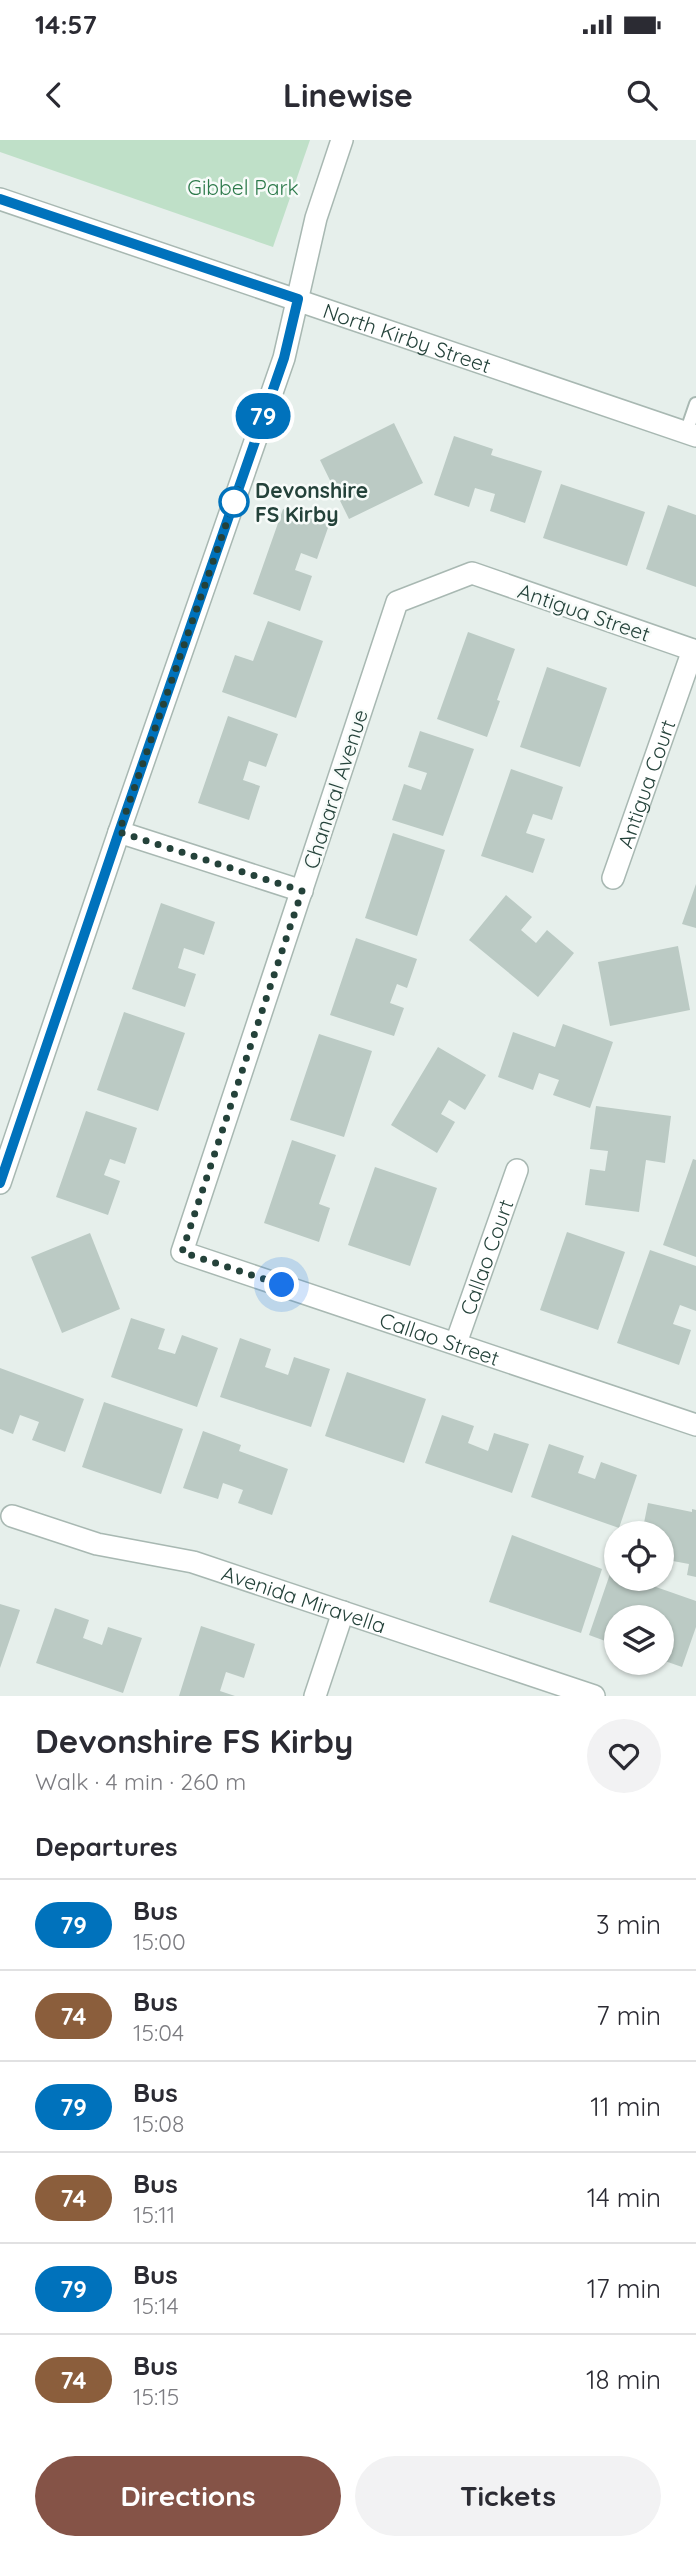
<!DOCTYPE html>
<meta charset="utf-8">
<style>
body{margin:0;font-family:Quicksand,sans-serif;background:#f2f2f3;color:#2b2b33;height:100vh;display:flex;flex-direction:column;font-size:26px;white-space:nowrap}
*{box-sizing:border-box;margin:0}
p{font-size:23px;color:#7c7c81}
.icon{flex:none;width:38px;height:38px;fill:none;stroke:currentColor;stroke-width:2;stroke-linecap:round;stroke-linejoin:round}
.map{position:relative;height:1556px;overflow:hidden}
.drawer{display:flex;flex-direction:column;background:#fff;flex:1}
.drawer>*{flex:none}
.badge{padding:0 14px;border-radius:23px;font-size:24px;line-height:46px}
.buttons{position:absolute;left:604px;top:1381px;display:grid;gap:14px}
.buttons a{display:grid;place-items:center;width:70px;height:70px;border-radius:50%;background:#fff;box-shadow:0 2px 5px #0004;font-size:35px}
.you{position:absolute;width:35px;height:35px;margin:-18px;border:5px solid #fff;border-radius:50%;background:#1a73e8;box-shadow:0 0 0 10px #1a73e833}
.map>.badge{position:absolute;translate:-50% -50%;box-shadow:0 0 0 4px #fff}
h2{padding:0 35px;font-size:26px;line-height:63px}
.round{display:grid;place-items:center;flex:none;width:74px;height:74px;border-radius:37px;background:#f2f2f3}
.headline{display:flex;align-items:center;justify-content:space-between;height:119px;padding:0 35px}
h1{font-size:33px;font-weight:700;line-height:52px}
.button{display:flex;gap:14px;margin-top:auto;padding:14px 35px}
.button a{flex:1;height:80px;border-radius:42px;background:#855347;color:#fff;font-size:28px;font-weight:700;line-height:80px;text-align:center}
.button a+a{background:#f2f2f3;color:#2b2b33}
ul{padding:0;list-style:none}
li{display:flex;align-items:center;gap:21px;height:91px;padding:0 35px;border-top:2px solid #e1e1e2}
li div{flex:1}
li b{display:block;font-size:26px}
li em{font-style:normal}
li .badge{min-width:77px;font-weight:700;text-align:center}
.status{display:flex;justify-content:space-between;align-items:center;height:49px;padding:0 35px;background:#fff;direction:ltr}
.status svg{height:19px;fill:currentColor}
header{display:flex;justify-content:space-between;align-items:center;height:91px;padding:0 35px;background:#fff;font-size:32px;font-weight:700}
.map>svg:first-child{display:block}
.green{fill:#bfe0c8}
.building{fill:#bbcac4}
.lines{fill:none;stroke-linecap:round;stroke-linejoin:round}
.service-casing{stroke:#a8b8b2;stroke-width:16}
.minor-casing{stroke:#a8b8b2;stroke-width:24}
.tertiary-casing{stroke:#a8b8b2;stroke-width:24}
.service{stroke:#fff;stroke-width:12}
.minor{stroke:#fff;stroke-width:21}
.tertiary{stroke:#fff;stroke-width:21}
.line-casing{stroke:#fff;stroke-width:16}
.line{stroke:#0072bc;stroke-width:10}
.walk{stroke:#24423a;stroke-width:7;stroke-dasharray:0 12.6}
.stop-dot{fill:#fff;stroke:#0072bc;stroke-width:3.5}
.labels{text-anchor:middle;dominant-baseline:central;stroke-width:5;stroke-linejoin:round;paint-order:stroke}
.park-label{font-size:21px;fill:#2d7a4b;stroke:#f7fbf9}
.street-label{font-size:21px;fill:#24423a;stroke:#f7fbf9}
.stop-label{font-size:21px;font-weight:bold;fill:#24423a;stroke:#f7fbf9;text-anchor:start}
</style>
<div class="status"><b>14:57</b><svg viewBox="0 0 49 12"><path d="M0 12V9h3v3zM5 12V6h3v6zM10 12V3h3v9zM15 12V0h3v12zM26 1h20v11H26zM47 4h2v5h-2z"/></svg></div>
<header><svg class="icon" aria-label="back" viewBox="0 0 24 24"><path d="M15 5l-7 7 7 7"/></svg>Linewise<svg class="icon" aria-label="search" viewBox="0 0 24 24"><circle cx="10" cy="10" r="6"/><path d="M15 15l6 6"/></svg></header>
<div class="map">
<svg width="696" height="1556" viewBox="0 0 696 1556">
<rect width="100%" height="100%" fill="#e6efeb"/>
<path class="green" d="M0 0H310L273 107 0 12Z"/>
<path class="building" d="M394 283 423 343 349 379 320 320Z
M454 296 493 309 491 315 542 331 525 383 490 371 495 354 475 348 469 367 434 355Z
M561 344 645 372 627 426 543 398Z
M668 365 696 375V447L646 429Z
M283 369 329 385 317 419 301 413 295 430 312 436 300 471 253 454Z
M268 481 323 501 296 578 222 552 235 515 253 521Z
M468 492 515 509 497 560 500 561 487 597 437 579Z
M547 527 607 548 580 627 520 607Z
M228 576 278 594 266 627 249 621 243 640 260 646 249 680 198 663Z
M420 591 474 609 443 696 392 680 404 644 421 650 427 633 408 627Z
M511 629 563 647 552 680 533 674 526 693 545 699 533 733 481 716Z
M393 693 445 710 417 796 365 778Z
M696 744V788L682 784Z
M506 755 532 777 521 790 536 803 547 790 574 813 538 857 469 800Z
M161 763 215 782 204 815 184 808 178 828 196 834 185 867 132 849Z
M356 798 417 819 407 848 397 844 390 863 404 868 394 896 330 875Z
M678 806 690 870 610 886 598 822Z
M124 872 185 893 158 971 97 950Z
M563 884 613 902 590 968 553 955 559 940 539 933 533 950 498 937 513 892 555 907Z
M319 894 372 911 344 997 290 980Z
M438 907 486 935 465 970 449 960 441 974 455 982 437 1013 391 985Z
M596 966 671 976 665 1023 646 1020 639 1072 585 1065 590 1029 605 1031 608 1011 590 1009Z
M86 971 137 988 125 1024 110 1019 104 1035 120 1041 108 1075 56 1057Z
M292 1000 336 1015 319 1064 330 1068 319 1102 264 1083Z
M693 1019 696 1020V1117L663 1105Z
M375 1027 437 1048 410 1126 348 1105Z
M567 1092 625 1112 598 1190 540 1170Z
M90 1093 120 1169 62 1193 31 1117Z
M650 1110 696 1126V1171L680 1165 673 1184 691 1190 679 1225 617 1203Z
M131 1178 165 1189 158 1209 175 1214 182 1195 218 1208 197 1267 111 1237Z
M240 1198 271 1209 265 1227 288 1235 294 1217 330 1229 311 1287 220 1257Z
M0 1228 84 1259 65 1312 32 1300 39 1282 20 1275 13 1294 0 1289Z
M347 1232 426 1259 404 1323 325 1296Z
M104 1262 183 1289 161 1354 82 1327Z
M442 1275 474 1286 468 1303 488 1311 494 1293 529 1304 512 1353 425 1323Z
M203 1291 241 1305 239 1311 288 1329 272 1375 238 1363 243 1350 223 1343 218 1359 183 1348Z
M549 1304 584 1316 578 1333 595 1339 601 1322 637 1335 619 1388 531 1357Z
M648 1363 692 1372V1369L696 1370V1437L687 1435 689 1424 662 1419V1393H642Z
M512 1395 602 1429 581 1493 489 1462Z
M612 1428 616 1429V1438H637L636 1440 696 1461V1487L682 1527 662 1520V1477H616V1505L589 1495Z
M0 1464 20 1470 0 1528Z
M55 1468 89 1480 83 1498 102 1505 108 1487 142 1498 123 1553 36 1523Z
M201 1486 255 1504 244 1538 226 1532 220 1551 235 1556H179Z"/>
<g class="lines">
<g class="service-casing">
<path id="service" d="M686 293 696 264"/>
</g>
<g class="minor-casing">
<g id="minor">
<path id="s1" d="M696 511 472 433 397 462 182 1112 696 1285"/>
<path d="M119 692 302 751"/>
<path id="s2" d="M613 738 693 510"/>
<path id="s3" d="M456 1203 517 1030"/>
<path id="s4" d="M12 1376 97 1404 193 1422 594 1556"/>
<path d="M315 1556 343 1472"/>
</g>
</g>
<g class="tertiary-casing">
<g id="tertiary">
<path id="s5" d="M0 59 696 296"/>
<path d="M0 1043 119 692 284 218 316 78 342 0"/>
</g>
</g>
<use href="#service" class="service"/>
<use href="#minor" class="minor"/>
<use href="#tertiary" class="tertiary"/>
</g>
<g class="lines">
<g class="line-casing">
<path id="line" d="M0 59 298 159 284 218 119 692 0 1043"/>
</g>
<use href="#line" class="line"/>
<path class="walk" d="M234 362 238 350 119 692 302 751 182 1112 282 1145"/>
</g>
<circle class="stop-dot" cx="234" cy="362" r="14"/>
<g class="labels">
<g class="park-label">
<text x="243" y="47">Gibbel Park</text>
</g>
<g class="street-label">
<text stroke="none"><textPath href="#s5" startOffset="430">North Kirby Street</textPath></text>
<text transform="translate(584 472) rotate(19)">Antigua Street</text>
<text stroke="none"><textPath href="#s2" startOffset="100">Antigua Court</textPath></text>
<text transform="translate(335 649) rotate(-72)">Chanaral Avenue</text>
<text stroke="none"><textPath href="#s3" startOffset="91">Callao Court</textPath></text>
<text stroke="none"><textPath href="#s1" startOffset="1274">Callao Street</textPath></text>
<text stroke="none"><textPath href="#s4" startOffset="304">Avenida Miravella</textPath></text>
</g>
<g class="stop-label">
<text x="255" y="350">Devonshire<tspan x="255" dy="24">FS Kirby</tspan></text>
</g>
</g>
</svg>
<div class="buttons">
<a><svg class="icon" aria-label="locate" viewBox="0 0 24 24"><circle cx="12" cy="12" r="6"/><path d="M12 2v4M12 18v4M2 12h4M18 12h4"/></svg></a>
<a><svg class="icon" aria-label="layers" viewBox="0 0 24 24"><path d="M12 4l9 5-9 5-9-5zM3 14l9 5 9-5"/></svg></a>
</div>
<div class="you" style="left:282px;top:1145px"></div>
<b class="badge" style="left:263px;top:276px;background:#0072bc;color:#fff">79</b>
</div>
<section class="drawer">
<div class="headline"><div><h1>Devonshire FS Kirby</h1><p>Walk · 4 min · 260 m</p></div><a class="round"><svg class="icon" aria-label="heart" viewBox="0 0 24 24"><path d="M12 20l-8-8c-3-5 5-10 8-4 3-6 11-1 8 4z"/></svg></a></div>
<h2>Departures</h2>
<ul>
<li><span class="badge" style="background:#0072bc;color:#fff">79</span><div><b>Bus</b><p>15:00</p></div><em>3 min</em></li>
<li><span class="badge" style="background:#8b5e3c;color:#fff">74</span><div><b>Bus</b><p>15:04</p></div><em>7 min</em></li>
<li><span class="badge" style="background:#0072bc;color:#fff">79</span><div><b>Bus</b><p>15:08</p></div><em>11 min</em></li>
<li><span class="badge" style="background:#8b5e3c;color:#fff">74</span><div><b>Bus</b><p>15:11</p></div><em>14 min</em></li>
<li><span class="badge" style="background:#0072bc;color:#fff">79</span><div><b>Bus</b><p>15:14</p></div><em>17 min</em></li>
<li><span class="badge" style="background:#8b5e3c;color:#fff">74</span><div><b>Bus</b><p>15:15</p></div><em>18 min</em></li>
</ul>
<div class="button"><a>Directions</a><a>Tickets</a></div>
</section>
